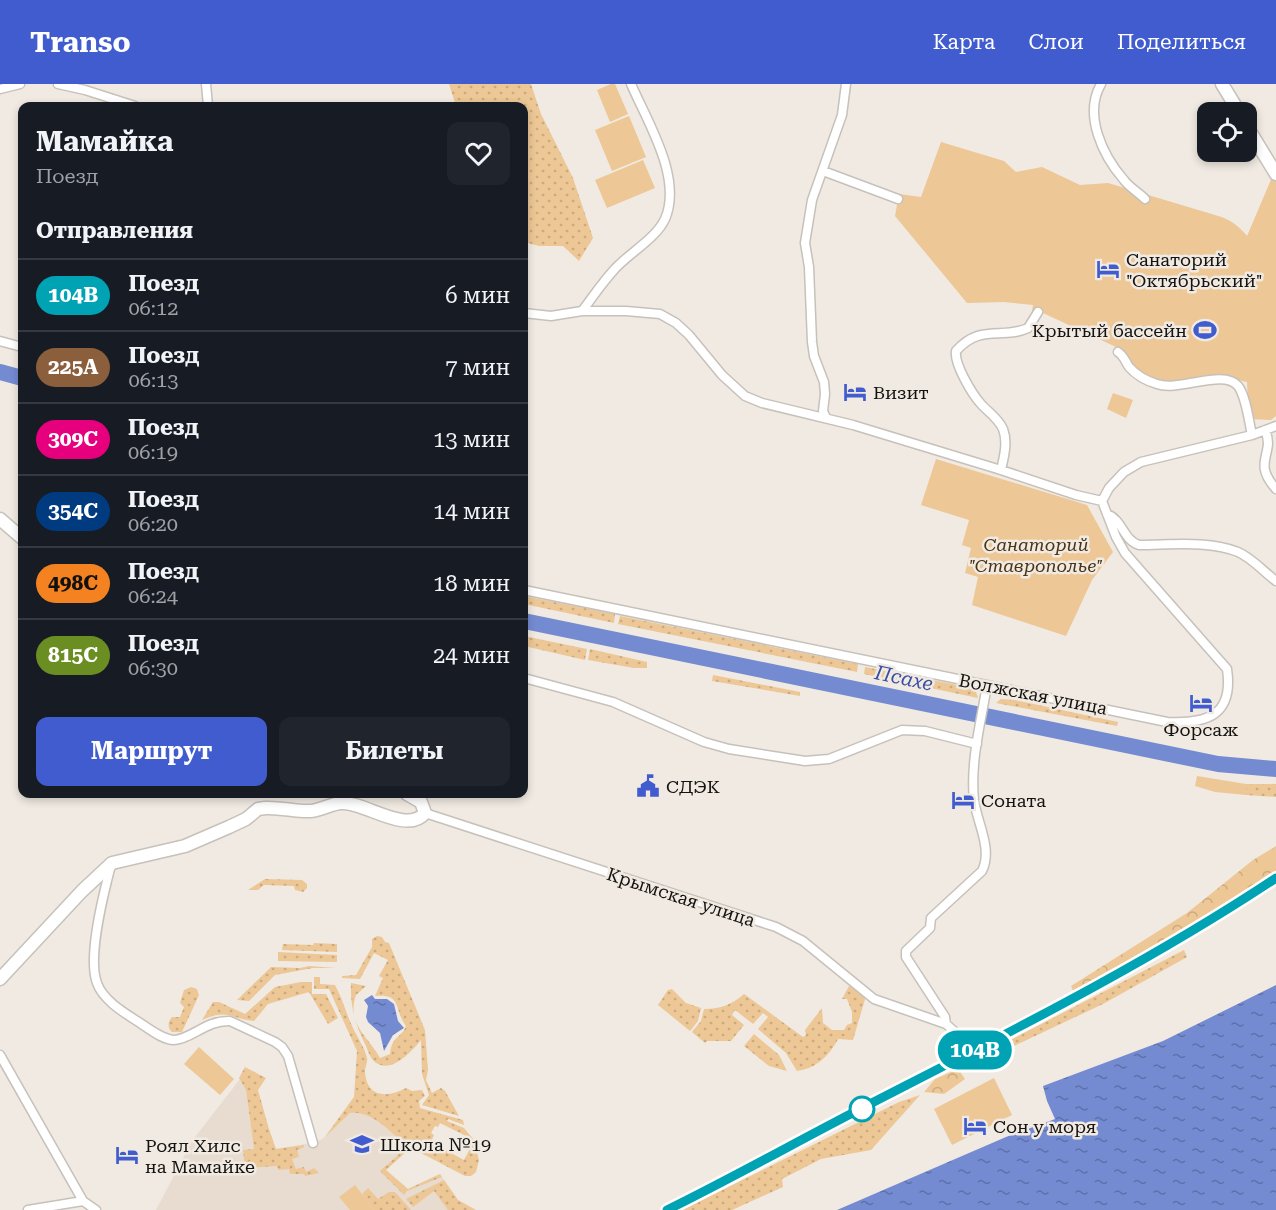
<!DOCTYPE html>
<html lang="ru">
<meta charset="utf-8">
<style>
body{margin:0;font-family:"Roboto Serif",serif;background:#20242c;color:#f1f3f6;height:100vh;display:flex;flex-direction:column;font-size:22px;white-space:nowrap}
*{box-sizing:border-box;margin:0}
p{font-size:20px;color:#9ea1a6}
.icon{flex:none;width:33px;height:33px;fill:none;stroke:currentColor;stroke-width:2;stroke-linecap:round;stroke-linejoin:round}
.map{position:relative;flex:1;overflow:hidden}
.details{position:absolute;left:18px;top:18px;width:510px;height:696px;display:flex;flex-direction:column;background:#171b24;border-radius:12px;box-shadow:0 3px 9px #0003}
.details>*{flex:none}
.badge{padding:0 12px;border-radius:20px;font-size:21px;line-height:39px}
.tools{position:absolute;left:1197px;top:18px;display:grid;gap:12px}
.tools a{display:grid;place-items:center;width:60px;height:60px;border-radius:12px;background:#171b24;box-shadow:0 3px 9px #0003;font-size:30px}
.map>.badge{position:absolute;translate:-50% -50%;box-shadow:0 0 0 3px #fff}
h2{padding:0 18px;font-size:22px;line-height:54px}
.round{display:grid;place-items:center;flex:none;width:63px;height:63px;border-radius:12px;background:#20242c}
.headline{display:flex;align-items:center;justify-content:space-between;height:102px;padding:0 18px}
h1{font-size:28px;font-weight:700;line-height:45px}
.cta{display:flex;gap:12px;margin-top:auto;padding:12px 18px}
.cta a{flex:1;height:69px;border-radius:12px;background:#415ccf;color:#fff;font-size:24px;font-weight:700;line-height:69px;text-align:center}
.cta a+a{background:#20242c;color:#f1f3f6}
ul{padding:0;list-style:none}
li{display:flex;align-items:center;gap:18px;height:72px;padding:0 18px;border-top:2px solid #363941}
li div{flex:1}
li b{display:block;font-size:22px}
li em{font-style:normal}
li .badge{min-width:66px;font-weight:700;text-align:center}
header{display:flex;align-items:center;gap:36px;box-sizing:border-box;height:84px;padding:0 30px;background:#415ccf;color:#fff}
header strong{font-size:28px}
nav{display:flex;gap:33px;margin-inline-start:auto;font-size:21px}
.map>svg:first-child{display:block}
.built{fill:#e7dccf}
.grass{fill:url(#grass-dots)}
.forest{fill:url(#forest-crowns)}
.park{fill:#edc795}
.water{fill:url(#water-ripples)}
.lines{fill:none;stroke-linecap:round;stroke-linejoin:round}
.river{stroke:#748bd2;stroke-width:16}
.street-casing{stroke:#c6c1ba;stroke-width:11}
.secondary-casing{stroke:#c6c1ba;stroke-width:15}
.street{stroke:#fff;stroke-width:8}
.secondary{stroke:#fff;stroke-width:12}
.rail-casing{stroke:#75716c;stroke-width:5}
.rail{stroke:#f0eae2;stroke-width:3;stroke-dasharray:9;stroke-linecap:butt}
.line-casing{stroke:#fff;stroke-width:14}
.line{stroke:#00a3b4;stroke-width:9}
.stop-dot{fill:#fff;stroke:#00a3b4;stroke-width:3}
.labels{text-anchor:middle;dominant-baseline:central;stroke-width:5;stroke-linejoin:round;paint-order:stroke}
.poi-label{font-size:18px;fill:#151310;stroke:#f0eae2;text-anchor:start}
.park-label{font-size:18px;font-style:italic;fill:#4a3415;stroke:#f0eae2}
.street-label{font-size:18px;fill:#151310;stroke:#f0eae2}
.water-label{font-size:20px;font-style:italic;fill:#394fa4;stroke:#f0eae2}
</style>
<header>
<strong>Transo</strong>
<nav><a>Карта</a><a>Слои</a><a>Поделиться</a></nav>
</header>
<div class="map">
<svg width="1276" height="1126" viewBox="0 0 1276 1126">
<defs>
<pattern id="grass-dots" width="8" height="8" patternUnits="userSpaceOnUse" patternTransform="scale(1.5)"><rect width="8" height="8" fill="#edc795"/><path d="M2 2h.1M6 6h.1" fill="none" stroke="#caaa7f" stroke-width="1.8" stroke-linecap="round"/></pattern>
<pattern id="forest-crowns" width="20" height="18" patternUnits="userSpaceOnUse" patternTransform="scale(1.5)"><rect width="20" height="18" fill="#edc795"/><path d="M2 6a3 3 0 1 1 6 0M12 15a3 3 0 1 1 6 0" fill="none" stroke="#caaa7f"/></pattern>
<pattern id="water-ripples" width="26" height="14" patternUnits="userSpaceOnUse" patternTransform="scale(1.5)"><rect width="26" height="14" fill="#748bd2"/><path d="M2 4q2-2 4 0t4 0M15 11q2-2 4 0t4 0" fill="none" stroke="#5e70a9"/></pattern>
</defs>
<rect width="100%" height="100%" fill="#f0eae2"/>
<path class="built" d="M240 995 246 1006 254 1065H276L317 1058 325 1053 354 1013 416 1058 386 1086 408 1105 440 1090 458 1116 476 1126H156L192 1057Z"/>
<path class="grass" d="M449 0H531L541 30 573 94 593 154 579 177 563 162H539L524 158V22H456Z
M524 512 615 530 614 539 524 520Z
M620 532 858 580 857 588 618 540Z
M524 552 587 565 585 576 524 562Z
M590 565 647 578V584H634L588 576Z
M865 583 968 603 976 608 978 614 864 590Z
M713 591 800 608V612L712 597Z
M1001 615 1015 616 1118 638 1117 642 996 619Z
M1246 700H1276V713L1246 711Z
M265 795 302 796 307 800V804L303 808 295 806 294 802 264 801 258 806H248Z
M377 852 382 853 385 858 389 859 425 946 428 986 426 996 432 1009 441 1004 445 1007 459 1032 422 1021 429 1011 422 990 421 956C412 967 391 991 375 978 370 974 368 967 366 962 355 940 350 923 351 899L366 902 356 911C346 940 368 952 380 974L390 970C392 951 402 954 406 942 394 927 403 909 375 912L383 894 379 892 388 876 374 869 360 895 342 894V892L356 891 372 863V855Z
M314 859 337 860V868L282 866 283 860 313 861Z
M1184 866 1187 873 1103 920 1001 968 993 965Z
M278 868 337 871V878L278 877Z
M309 882 336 884H313L275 891 249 917 237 916 271 883 300 884Z
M314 893H320V900L335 901C343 915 346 930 353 944 357 953 365 964 367 974 368 978 365 983 365 987 366 1014 388 1014 406 1004L412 1007 422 1006 425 1012 419 1017 420 1024 463 1036 464 1041 448 1035 447 1037 464 1044 474 1056 440 1039 438 1043 435 1042 431 1049 434 1051 431 1058 464 1076 474 1057 479 1076 476 1088 471 1092H465L419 1068 416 1059 386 1086 408 1105 440 1090 442 1093 407 1107 404 1111 380 1087 407 1063C392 1049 372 1026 350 1029L325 1053 354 1013 357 967 329 905H314Z
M301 898H312V910H326L338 934 328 940 309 908 268 920 254 937C231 935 228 924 202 936L213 918H219L245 930 275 903Z
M849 902 866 912 853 956 838 955C829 972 817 984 797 987L786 969 758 945 768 933 763 929 753 940 735 926 732 931 744 941 731 957H707L705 959 692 948 701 937 704 925C719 925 732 921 744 910L803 953 806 951 805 946 822 924 823 939 832 946H844L847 941 852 939V928L847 915H842Z
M191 903 197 905 199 911 182 948H172C167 944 168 937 172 933H180L184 923 180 919 184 906Z
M672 905 686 919 701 924 698 937 690 947 658 921 668 906Z
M754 950 779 971 787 987 769 982 744 962Z
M245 983 266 994 258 1006 269 1045 276 1065 304 1061V1063L297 1066 299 1073 292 1075 296 1085 304 1083 306 1088 314 1084 319 1089 305 1092 304 1090H290L289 1085 278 1086 277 1082 245 1084 243 1066 254 1065 246 1006 239 994Z
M920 1011 871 1066 821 1075 782 1095 783 1103 732 1126H682L899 1018Z
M444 1096 458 1116 476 1126H448L434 1107 413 1123 406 1115Z
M368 1104 378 1115 389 1108H395L411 1126H374L362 1110Z"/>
<path class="forest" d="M1276 762V787L1207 836 1074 909 1071 902 1187 829 1253 776Z
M958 985 965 995 944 1010 924 1008 935 995Z"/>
<path class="park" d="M611 0H615L628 30 610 38 597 6Z
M629 32 646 73 612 87 595 46Z
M941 58 1004 77 1016 88 1042 83 1080 101 1108 99 1215 131C1229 135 1237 140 1247 152L1273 91 1276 96V332L1271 336 1249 335 1247 298C1238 296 1228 293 1219 293 1197 293 1172 304 1150 294 1135 287 1129 272 1116 263L1043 229 1032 227 1033 221 1004 218 967 219 895 132 899 110 921 113Z
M643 76 655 104 607 124 595 96Z
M1113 309 1133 316 1126 334 1107 325Z
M936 375 1087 421 1113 468 1092 496 1066 552 972 521 978 493 965 489 971 464 962 461 969 436 921 421Z
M1197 692 1246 700V711L1215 708 1195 702Z
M199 963 234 995 220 1011 184 980Z
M994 994 1012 1031 952 1061 934 1025Z
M355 1101 374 1126H350L339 1113Z"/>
<path class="water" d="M1276 901V1126H837L1006 1053 1055 1035 1047 1017 1043 1002 1163 957Z
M372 911 375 915H387L394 920 398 937 404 944 393 951 384 967 380 949 368 938 366 933 368 922 364 916Z"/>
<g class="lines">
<path class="river" d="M0 288 22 294
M524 537 1218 680 1276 685"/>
<g class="street-casing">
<path id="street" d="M58 0 85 6 135 22
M206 0 208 22
M1101 0C1083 31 1103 72 1124 96 1129 103 1138 108 1145 115
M0 5 20 0
M823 87 898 115
M582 227C592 214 602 199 613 187 626 171 656 155 665 135 683 94 647 37 631 0
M524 229 551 232 582 227H626L660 230 676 239 689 251 722 291 745 312 762 319 853 341 1001 386 1076 411 1102 417
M0 257 22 263
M1118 268C1124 272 1125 277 1129 283 1136 291 1147 297 1157 300 1179 308 1224 284 1238 302 1246 312 1249 338 1252 351
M826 334 823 327 825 310 824 298 814 272 812 258 809 183 805 159 812 116 842 31 846 0
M1265 346C1276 370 1251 377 1276 405
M1001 386C1004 373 1008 358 1003 345 998 334 988 328 981 320 972 310 954 280 956 267 981 239 1002 256 1028 244L1038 228
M1107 430C1123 436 1123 456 1139 461 1170 461 1209 456 1238 468 1252 474 1264 488 1276 497
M524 506 1167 638C1206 640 1234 632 1227 585L1125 469 1116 453 1102 417 1109 404 1124 388 1141 378 1252 351 1276 342
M524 594 613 618 704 658 729 665 805 677 829 675 902 646 925 647 977 660
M425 729 776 843 803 857 874 915 946 940 963 955 979 980
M111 781C104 808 87 873 97 899 103 916 123 928 137 937 147 943 162 956 174 956 192 955 206 936 230 937L275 958 282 963 288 972 313 1059
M946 940 945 933 906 873V867L930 844 931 834 982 787C993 765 977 739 974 716 970 678 981 638 987 601
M0 971 83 1117
M83 1117 96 1126
M28 1126 83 1117"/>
</g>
<g class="secondary-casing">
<path id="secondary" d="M1222 0 1239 28
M1246 41 1276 90
M0 435 22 454
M0 895 82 807 112 779 185 762 229 743 246 735 258 725 265 724C281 723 296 728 311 727 322 726 332 719 342 719 365 718 407 751 425 729L421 718 407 710"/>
</g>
<use href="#street" class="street"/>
<use href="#secondary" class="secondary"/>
<g class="rail-casing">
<path id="rail" d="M667 1126C736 1092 804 1054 872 1019 1009 949 1148 879 1276 794"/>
</g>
<use href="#rail" class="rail"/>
</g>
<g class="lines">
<g class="line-casing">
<path id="line" d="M667 1126C734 1093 798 1057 864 1023 1004 951 1145 881 1276 794"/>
</g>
<use href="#line" class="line"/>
</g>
<defs>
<g id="hotel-bare" transform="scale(1.8)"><path d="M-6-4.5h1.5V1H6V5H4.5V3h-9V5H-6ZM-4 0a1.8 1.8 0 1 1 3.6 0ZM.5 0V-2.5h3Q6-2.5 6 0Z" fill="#415ccf" stroke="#f0eae2" stroke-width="2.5" paint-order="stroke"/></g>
<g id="stadium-bare" transform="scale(1.8)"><path d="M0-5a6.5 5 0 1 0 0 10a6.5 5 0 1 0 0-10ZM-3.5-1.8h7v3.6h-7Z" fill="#415ccf" stroke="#f0eae2" stroke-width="2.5" paint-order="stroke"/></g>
<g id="civic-bare" transform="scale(1.8)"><path d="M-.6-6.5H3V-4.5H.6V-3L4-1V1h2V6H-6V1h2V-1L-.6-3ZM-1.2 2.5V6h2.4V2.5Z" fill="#415ccf" stroke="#f0eae2" stroke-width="2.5" paint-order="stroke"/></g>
<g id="school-bare" transform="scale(1.8)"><path d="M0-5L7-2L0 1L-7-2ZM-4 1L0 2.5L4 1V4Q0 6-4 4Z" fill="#415ccf" stroke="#f0eae2" stroke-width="2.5" paint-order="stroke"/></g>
</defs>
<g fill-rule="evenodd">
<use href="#hotel-bare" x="1108" y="185"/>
<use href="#stadium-bare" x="1205" y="246"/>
<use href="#hotel-bare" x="855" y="308"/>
<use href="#hotel-bare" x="1201" y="619"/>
<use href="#civic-bare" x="648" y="702"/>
<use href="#hotel-bare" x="963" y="716"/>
<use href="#hotel-bare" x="975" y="1042"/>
<use href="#school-bare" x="362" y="1060"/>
<use href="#hotel-bare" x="127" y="1071"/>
</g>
<circle class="stop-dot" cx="862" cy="1025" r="12"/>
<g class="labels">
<g class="poi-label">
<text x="1126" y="175">Санаторий<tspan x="1126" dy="21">"Октябрьский"</tspan></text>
<text x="1187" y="246" text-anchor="end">Крытый бассейн</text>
<text x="873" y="308">Визит</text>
<text x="1201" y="645" text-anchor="middle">Форсаж</text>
<text x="666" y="702">СДЭК</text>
<text x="981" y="716">Соната</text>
<text x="993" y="1042">Сон у моря</text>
<text x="380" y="1060">Школа №19</text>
<text x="145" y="1061">Роял Хилс<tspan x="145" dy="21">на Мамайке</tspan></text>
</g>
<g class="park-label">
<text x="1036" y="460">Санаторий<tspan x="1036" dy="21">"Ставрополье"</tspan></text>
</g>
<g class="street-label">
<text transform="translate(1033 610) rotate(11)">Волжская улица</text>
<text transform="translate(681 813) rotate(18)">Крымская улица</text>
</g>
<g class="water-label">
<text transform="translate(904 594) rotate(12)">Псахе</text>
</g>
</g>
</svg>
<div class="tools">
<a><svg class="icon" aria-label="locate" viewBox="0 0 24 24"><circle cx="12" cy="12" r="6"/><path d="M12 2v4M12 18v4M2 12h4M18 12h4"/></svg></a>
</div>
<b class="badge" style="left:975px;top:966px;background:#00a3b4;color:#fff">104В</b>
<section class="details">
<div class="headline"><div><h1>Мамайка</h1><p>Поезд</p></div><a class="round"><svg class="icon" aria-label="heart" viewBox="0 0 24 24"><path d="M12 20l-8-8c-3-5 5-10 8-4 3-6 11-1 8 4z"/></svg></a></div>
<h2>Отправления</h2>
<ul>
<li><span class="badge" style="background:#00a3b4;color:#fff">104В</span><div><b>Поезд</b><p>06:12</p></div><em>6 мин</em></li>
<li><span class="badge" style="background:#8b5e3c;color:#fff">225А</span><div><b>Поезд</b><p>06:13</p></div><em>7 мин</em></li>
<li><span class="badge" style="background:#e6007e;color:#fff">309С</span><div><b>Поезд</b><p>06:19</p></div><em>13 мин</em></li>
<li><span class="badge" style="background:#003b80;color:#fff">354С</span><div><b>Поезд</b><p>06:20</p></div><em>14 мин</em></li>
<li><span class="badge" style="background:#f58220;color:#111">498С</span><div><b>Поезд</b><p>06:24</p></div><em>18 мин</em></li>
<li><span class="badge" style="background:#6b8e23;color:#fff">815С</span><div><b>Поезд</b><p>06:30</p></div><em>24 мин</em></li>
</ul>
<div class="cta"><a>Маршрут</a><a>Билеты</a></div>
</section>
</div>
